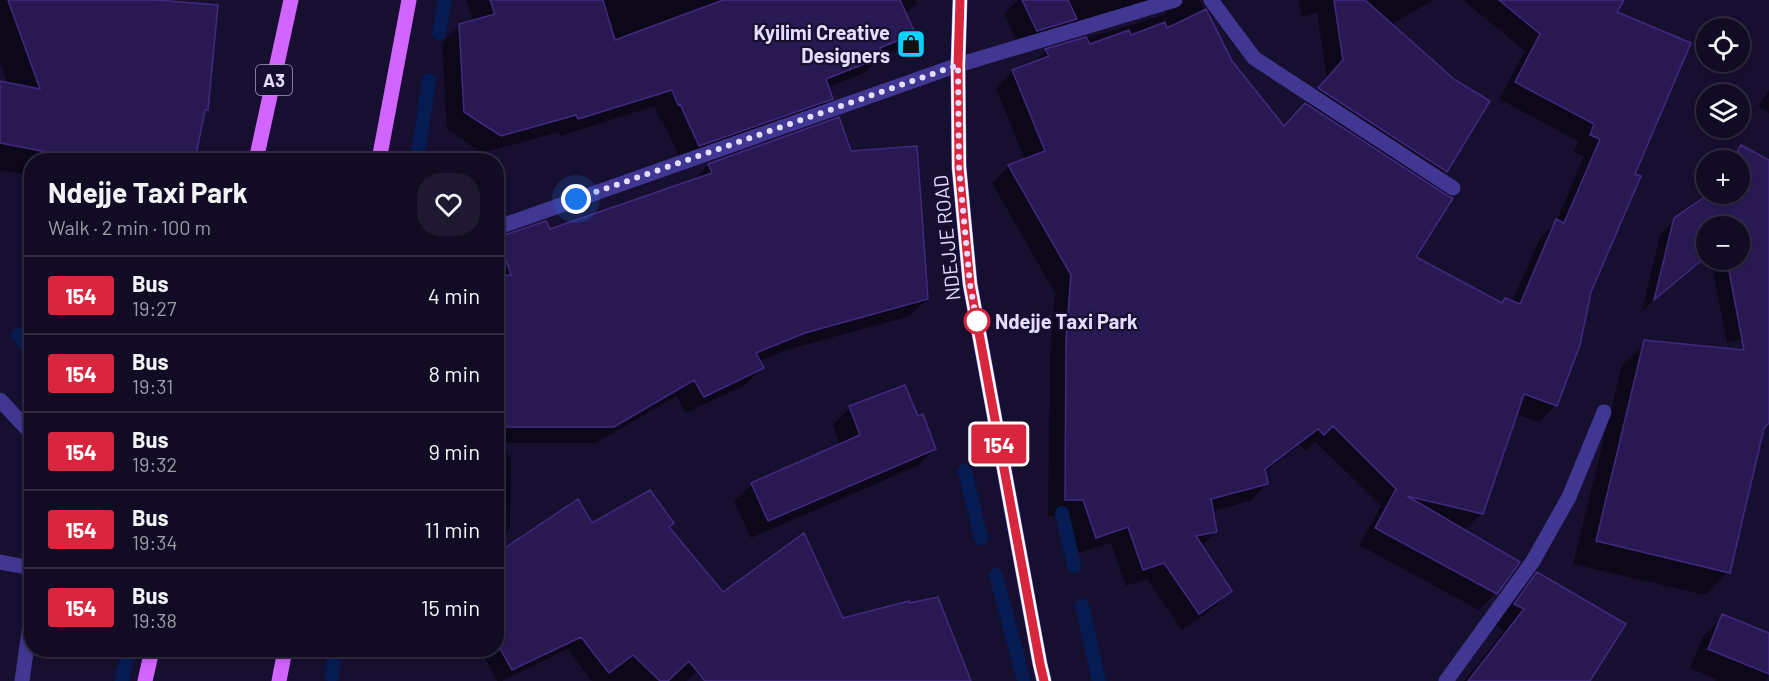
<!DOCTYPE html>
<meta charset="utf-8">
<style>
body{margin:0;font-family:Barlow,sans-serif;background:#1e1930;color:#f1f3f6;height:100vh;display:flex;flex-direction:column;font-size:22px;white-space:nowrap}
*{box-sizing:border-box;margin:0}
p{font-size:20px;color:#9c9ba6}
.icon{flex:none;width:33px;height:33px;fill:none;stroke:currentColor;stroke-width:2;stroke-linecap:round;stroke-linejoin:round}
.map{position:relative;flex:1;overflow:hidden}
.sheet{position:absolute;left:24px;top:153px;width:480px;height:504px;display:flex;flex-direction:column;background:#110b23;border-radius:24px;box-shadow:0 3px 9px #0003,0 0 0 2px #302b41}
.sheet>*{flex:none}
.badge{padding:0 12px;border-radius:4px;font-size:21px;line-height:39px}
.buttons{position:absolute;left:1696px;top:18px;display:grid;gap:12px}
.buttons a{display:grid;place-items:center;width:54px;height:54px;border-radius:50%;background:#110b23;box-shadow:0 3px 9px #0003,0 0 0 2px #302b41;font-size:30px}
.you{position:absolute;width:30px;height:30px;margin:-15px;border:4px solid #fff;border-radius:50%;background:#1a73e8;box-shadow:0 0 0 9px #1a73e833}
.map>.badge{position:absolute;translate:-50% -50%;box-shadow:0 0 0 3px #fff}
.round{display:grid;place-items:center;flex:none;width:63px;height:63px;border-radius:24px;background:#1e1930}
.summary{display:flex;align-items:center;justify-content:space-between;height:102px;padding:0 24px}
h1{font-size:28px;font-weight:700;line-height:45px}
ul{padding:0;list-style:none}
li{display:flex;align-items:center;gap:18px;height:78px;padding:0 24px;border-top:2px solid #302b41}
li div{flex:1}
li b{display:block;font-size:22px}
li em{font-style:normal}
li .badge{min-width:66px;font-weight:700;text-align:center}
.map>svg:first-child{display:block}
.shadow{fill:#0007}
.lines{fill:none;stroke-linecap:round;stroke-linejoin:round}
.stream{stroke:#061b51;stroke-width:14}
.building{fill:#291952;stroke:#422980;stroke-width:1.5}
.lane{stroke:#413692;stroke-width:15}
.street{stroke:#413692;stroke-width:15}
.secondary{stroke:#8374ff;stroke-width:15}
.primary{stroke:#d264ff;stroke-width:15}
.line-casing{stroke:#fff;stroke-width:14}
.line{stroke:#d7263d;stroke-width:9}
.walk{stroke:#e4ddff;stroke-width:6;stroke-dasharray:0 10.8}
.stop-dot{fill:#fff;stroke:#d7263d;stroke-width:3}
.labels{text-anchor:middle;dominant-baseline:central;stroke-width:4.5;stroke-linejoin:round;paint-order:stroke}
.shield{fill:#170f2f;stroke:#a69fc1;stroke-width:1.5}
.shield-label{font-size:18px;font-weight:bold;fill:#e4ddff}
.poi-label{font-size:20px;font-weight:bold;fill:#e4ddff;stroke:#170f2f;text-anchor:end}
.street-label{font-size:20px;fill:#e4ddff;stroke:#170f2f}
.stop-label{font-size:20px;font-weight:bold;fill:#e4ddff;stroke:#170f2f;text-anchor:start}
</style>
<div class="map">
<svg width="1769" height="681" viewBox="0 0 1769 681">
<rect width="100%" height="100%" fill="#170f2f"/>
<path class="shadow" d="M0 0H111L206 109 203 112 194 160H32V176L0 170V83L8 84 0 63Z
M466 0H915L917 3 905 14 913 33 896 51 881 57 864 73 827 88 831 99 813 116 682 163 662 120 660 121 655 106 560 136 559 132 482 153 447 129 442 43 460 25 474 22Z
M1018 0H1199L1231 62 1283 127 1327 78 1317 13 1302 17 1298 0H1433L1391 25 1454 81 1488 101 1445 171 1430 187 1414 258 1500 304 1505 299 1512 302 1540 238 1556 222 1584 156 1574 152 1578 141 1499 99 1525 51 1463 0H1590L1633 175 1590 291 1556 405 1539 422 1516 414 1482 513 1464 531 1496 593 1479 610 1359 545 1381 506 1315 441 1306 451 1300 445 1264 472 1267 484 1250 501 1212 511 1216 532 1201 546 1230 591 1214 608 1182 630 1147 579 1126 586 1111 543 1079 553 1066 517 1048 516 1050 357 1055 293 992 183 1009 166 1025 160 996 88 1013 71 1033 64 1046 50 1167 14 1164 9 1020 47 1004 14Z
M1769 90V113L1758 106Z
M838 119 850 153 927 299 910 316 786 350 759 361 762 368 745 385 686 413 676 396 596 443H498L511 459 510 528 496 542V241L499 239 549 231 692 182 708 165Z
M1741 147 1769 162V334L1727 343 1711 260H1740V226H1707V257L1642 311 1660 234 1675 219 1709 194H1740V160H1727Z
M1645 342 1769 377V422L1763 428 1728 572 1705 595 1573 564 1622 365Z
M850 408 917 418 935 449 917 466 751 538 734 501 752 484 840 445 833 425Z
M496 568 723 594 805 583 686 681H592L567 649 502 681H497L481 650H496Z
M1538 574 1589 681H1464L1504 631 1494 625 1516 595Z
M1723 616 1769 635V674L1766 681H1715L1716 679 1690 668 1704 635Z"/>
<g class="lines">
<path class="stream" d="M439 33 445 0
M417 160 429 80
M18 335 32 353
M965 471 981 538
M1062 513 1074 566
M996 575 1024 681
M1082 606 1099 681
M332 676 335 650
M122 681 128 650"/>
</g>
<path class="building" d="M8 0H156L218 5 208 110H205L195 160H88L0 143V81L40 89Z
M490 0H603L615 40 723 0H900L915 33 880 48 884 56 826 79 833 99 699 146 680 104 678 105 672 90 578 119 576 115 501 136 464 112 459 24 495 14Z
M1022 0H1068L1077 19 1037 31Z
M1334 0H1365L1455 80 1490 101 1447 172 1318 88 1343 60Z
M1499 0H1624L1617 12 1691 43 1635 174 1641 176 1591 292 1580 345 1557 406 1524 394 1483 514 1407 496 1520 562 1497 594 1375 528 1396 489 1397 490 1333 426 1324 435 1318 429 1265 469 1268 484 1211 499 1217 532 1196 536 1232 591 1199 614 1164 563 1143 570 1128 527 1096 538 1083 500H1065L1066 339 1071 275 1008 165 1045 151 1012 70 1049 56 1045 49 1086 37 1090 44 1129 30 1131 35 1165 22 1167 28 1206 9 1232 61 1284 126 1305 103 1448 196 1453 198 1416 257 1502 303 1505 298 1520 304 1556 219 1564 223 1600 139 1590 135 1594 124 1515 82 1540 34Z
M839 117 851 151 917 146 928 299 805 333 756 353 764 368 704 397 694 380 614 427H496V276L511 275 498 237 546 221 550 229 712 173 708 164Z
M1741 145 1769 160V423L1764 428 1730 573 1596 541 1644 340 1744 350 1727 260H1740V226H1707V256L1654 300 1674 218 1709 194H1740V160H1732Z
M905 385 918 416 923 414 936 449 768 521 751 483 860 435 849 406Z
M650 490 674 523 669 527 723 592 804 533 843 618 909 601V603L938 597 971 681H705L689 661 668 681H660L633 655 609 673 581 637 512 670 496 641V554L578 499 592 523Z
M1537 572 1626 624 1590 681H1468L1524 609 1514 604Z
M1722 614 1769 633V674L1708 649Z"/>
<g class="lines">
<path class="lane" d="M0 562 32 568
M22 681 32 610"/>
<path class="street" d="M1211 0 1254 58 1453 188
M496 228 958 65 1175 0
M0 400 32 434
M1446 681 1533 561 1569 497 1604 412"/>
<path class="secondary" d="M960 0 958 65 959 167 970 284 1040 664 1044 681"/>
<path class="primary" d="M256 160 291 0
M379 160 409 0
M145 681 152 650
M279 681 285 650"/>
</g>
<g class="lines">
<g class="line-casing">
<path id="line" d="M960 0 958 65 959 167 970 284 1040 664 1044 681"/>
</g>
<use href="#line" class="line"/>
<path class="walk" d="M576 199 958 65 959 167 970 284 978 329 977 321"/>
</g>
<defs>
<g id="shop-square" transform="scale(1.5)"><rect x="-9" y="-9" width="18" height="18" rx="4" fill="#09d2ff" stroke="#170f2f"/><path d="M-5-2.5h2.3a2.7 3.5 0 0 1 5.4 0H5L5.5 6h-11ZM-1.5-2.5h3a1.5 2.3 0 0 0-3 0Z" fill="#111"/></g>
</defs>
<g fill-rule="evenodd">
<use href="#shop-square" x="911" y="44"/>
</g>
<circle class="stop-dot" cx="977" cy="321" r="12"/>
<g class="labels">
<rect class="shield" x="256" y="65" width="36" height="30" rx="4.5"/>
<g class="shield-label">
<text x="274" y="80">A3</text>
</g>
<g class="poi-label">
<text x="890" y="32">Kyilimi Creative<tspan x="890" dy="23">Designers</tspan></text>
</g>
<g class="street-label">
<text transform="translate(946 238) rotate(-96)">NDEJJE ROAD</text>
</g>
<g class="stop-label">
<text x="995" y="321">Ndejje Taxi Park</text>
</g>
</g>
</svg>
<div class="buttons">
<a><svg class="icon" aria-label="locate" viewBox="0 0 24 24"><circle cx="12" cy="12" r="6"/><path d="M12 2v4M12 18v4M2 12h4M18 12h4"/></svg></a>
<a><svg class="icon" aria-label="layers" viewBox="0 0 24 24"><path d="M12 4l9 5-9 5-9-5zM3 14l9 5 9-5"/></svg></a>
<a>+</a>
<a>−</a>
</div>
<div class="you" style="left:576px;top:199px"></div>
<b class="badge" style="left:999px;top:444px;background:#d7263d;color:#fff">154</b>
<section class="sheet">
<div class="summary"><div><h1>Ndejje Taxi Park</h1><p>Walk · 2 min · 100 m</p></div><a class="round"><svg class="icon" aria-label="heart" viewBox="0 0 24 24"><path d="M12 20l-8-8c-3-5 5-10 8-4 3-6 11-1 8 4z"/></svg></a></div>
<ul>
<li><span class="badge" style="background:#d7263d;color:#fff">154</span><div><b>Bus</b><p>19:27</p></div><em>4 min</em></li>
<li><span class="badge" style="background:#d7263d;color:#fff">154</span><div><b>Bus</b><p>19:31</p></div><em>8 min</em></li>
<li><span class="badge" style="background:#d7263d;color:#fff">154</span><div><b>Bus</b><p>19:32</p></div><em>9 min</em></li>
<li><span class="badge" style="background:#d7263d;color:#fff">154</span><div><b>Bus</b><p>19:34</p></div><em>11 min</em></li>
<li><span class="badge" style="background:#d7263d;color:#fff">154</span><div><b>Bus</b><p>19:38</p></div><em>15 min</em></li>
</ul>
</section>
</div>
